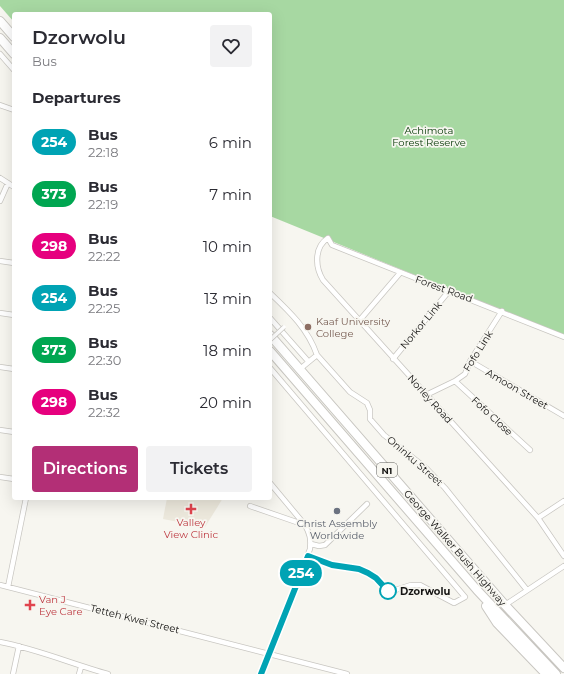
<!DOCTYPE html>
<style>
body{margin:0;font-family:Montserrat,sans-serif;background:#f2f2f3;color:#2b2b33;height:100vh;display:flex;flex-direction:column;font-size:15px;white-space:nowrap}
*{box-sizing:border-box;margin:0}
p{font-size:13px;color:#7c7c81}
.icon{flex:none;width:22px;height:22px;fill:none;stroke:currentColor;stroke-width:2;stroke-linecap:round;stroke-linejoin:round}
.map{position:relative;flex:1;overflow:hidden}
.details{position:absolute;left:12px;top:12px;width:260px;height:488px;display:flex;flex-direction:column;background:#fff;border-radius:4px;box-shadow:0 4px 16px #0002}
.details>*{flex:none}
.badge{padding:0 8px;border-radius:13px;font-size:14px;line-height:26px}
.map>.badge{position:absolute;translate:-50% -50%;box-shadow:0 0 0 2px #fff}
h2{padding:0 20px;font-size:15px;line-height:36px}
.round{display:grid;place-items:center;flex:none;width:42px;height:42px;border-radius:4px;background:#f2f2f3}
.summary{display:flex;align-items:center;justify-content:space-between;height:68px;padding:0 20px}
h1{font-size:19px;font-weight:600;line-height:30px}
.primary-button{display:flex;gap:8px;margin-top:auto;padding:8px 20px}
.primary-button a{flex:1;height:46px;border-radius:4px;background:#b32f76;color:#fff;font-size:16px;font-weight:600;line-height:46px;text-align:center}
.primary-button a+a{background:#f2f2f3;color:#2b2b33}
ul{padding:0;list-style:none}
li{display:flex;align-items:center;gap:12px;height:52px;padding:0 20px}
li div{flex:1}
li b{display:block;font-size:15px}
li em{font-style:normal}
li .badge{min-width:44px;font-weight:700;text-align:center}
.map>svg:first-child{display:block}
.built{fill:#ece8dc}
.green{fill:#a7d8a2}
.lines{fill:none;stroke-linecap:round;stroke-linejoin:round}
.minor-casing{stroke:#c8c6c1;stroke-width:6}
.trunk-casing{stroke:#c8c6c1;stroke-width:10}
.minor{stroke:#fff;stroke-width:4.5}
.trunk{stroke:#fff;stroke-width:8}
.pedestrian-bridge-casing{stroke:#c8c6c1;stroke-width:5;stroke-linecap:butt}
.pedestrian-bridge{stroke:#fff;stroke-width:3.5}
.line-casing{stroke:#fff;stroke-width:9}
.line{stroke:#00a3b4;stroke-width:6}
.education-dot{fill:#8d6e63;stroke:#f7f6f0;stroke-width:1.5}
.health-dot{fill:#e0444e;stroke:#f7f6f0;stroke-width:1.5}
.worship-dot{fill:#6b7280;stroke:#f7f6f0;stroke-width:1.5}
.stop-dot{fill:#fff;stroke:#00a3b4;stroke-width:2}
.labels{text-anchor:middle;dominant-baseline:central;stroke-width:3.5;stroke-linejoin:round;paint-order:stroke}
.shield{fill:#f7f6f0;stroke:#595855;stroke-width:1}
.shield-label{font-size:9px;font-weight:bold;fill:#151413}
.park-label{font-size:10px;fill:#003500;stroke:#f7f6f0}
.street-label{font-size:10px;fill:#151413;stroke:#f7f6f0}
.education-label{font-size:10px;fill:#785e54;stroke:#f7f6f0;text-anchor:start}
.health-label{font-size:10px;fill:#be3a42;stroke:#f7f6f0}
.worship-label{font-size:10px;fill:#5b616d;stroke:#f7f6f0}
.stop-label{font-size:10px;font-weight:bold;fill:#151413;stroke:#f7f6f0;text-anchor:start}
</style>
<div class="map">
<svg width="564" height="674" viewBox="0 0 564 674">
<rect width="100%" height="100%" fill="#f7f6f0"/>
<path class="built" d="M167 498H223L205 527 163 519Z"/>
<path class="green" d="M0 0H564V336L270 216V14H14V22L0 6Z"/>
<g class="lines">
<g class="minor-casing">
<path id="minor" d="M0 54 14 70
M0 105 14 110
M0 178 14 187
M0 201 8 183
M0 261 14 263
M270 293C290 312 308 329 317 355
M0 313 14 315
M270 318 308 361
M359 321 400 273
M564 337 332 245 328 238C314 247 315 267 323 280L538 518 564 556
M317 355 350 392 367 403 370 410V419L384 435 426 468 445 488 527 590
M393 359 449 291
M470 361 564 416
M0 367 14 369
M270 368 465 597 454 603 420 585H411L389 592 376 578 368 573 359 569 332 565 308 556
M300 369 317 355
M455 381 530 450
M426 395 455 381 465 374 470 361 502 311
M0 430 14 432
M0 477 14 479
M250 506 305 525
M538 518 564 501
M311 544 319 546 325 545 367 504
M0 585 347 674
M8 587 26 498
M505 605 564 566
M0 642C37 649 72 664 108 674
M13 674 19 646
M79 674 81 667
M261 674 310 549C311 539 310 534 305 525L270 483"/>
</g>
<g class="trunk-casing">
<path id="trunk" d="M0 21 14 37
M0 38 14 54
M270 335 505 605 564 668
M270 351 477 590 556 674
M486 606 497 623 546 674"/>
</g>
<use href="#minor" class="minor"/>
<use href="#trunk" class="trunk"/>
<g class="pedestrian-bridge-casing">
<path id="pedestrian-bridge" d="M270 340 284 327"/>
</g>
<use href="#pedestrian-bridge" class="pedestrian-bridge"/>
</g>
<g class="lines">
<g class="line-casing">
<path id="line" d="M261 674 308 556 332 565 359 569 368 573 376 578 388 591"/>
</g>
<use href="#line" class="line"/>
</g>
<circle class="education-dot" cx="308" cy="327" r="4"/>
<g class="health-dot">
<path d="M189 503h4v4h4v4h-4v4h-4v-4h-4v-4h4z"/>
<path d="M28 599h4v4h4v4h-4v4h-4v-4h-4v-4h4z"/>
</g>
<circle class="worship-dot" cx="337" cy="511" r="4"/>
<circle class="stop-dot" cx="388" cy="591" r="8"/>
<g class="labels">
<rect class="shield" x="377" y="463" width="20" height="14" rx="3"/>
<g class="shield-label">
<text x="387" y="470">N1</text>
</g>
<g class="park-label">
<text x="429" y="130">Achimota<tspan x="429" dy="12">Forest Reserve</tspan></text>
</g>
<g class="street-label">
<text transform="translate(444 289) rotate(20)">Forest Road</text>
<text transform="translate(421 325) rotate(-50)">Norkor Link</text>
<text transform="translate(478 351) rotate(-58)">Fofo Link</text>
<text transform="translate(517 389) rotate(30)">Amoon Street</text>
<text transform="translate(430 399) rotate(48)">Norley Road</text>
<text transform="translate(492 416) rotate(43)">Fofo Close</text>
<text transform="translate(415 461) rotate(41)">Oninku Street</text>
<text transform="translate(455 548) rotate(49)">George Walker Bush Highway</text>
<text transform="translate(135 619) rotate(14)">Tetteh Kwei Street</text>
</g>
<g class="education-label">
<text x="316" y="321">Kaaf University<tspan x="316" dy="12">College</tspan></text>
</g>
<g class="health-label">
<text x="191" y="522">Valley<tspan x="191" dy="12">View Clinic</tspan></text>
<text x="39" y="599" text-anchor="start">Van J<tspan x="39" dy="12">Eye Care</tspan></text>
</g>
<g class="worship-label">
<text x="337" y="523">Christ Assembly<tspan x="337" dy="12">Worldwide</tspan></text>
</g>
<g class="stop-label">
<text x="400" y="591">Dzorwolu</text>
</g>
</g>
</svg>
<b class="badge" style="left:301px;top:573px;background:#00a3b4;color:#fff">254</b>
<section class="details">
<div class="summary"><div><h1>Dzorwolu</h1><p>Bus</p></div><a class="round"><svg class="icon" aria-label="heart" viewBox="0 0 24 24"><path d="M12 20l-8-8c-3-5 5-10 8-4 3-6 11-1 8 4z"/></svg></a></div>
<h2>Departures</h2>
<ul>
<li><span class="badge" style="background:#00a3b4;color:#fff">254</span><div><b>Bus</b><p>22:18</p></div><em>6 min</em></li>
<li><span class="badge" style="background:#00a651;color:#fff">373</span><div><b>Bus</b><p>22:19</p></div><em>7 min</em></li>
<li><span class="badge" style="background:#e6007e;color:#fff">298</span><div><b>Bus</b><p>22:22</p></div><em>10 min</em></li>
<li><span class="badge" style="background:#00a3b4;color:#fff">254</span><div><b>Bus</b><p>22:25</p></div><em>13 min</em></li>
<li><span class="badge" style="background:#00a651;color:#fff">373</span><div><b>Bus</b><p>22:30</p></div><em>18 min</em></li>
<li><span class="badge" style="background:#e6007e;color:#fff">298</span><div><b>Bus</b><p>22:32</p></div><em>20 min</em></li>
</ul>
<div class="primary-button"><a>Directions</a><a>Tickets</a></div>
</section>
</div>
